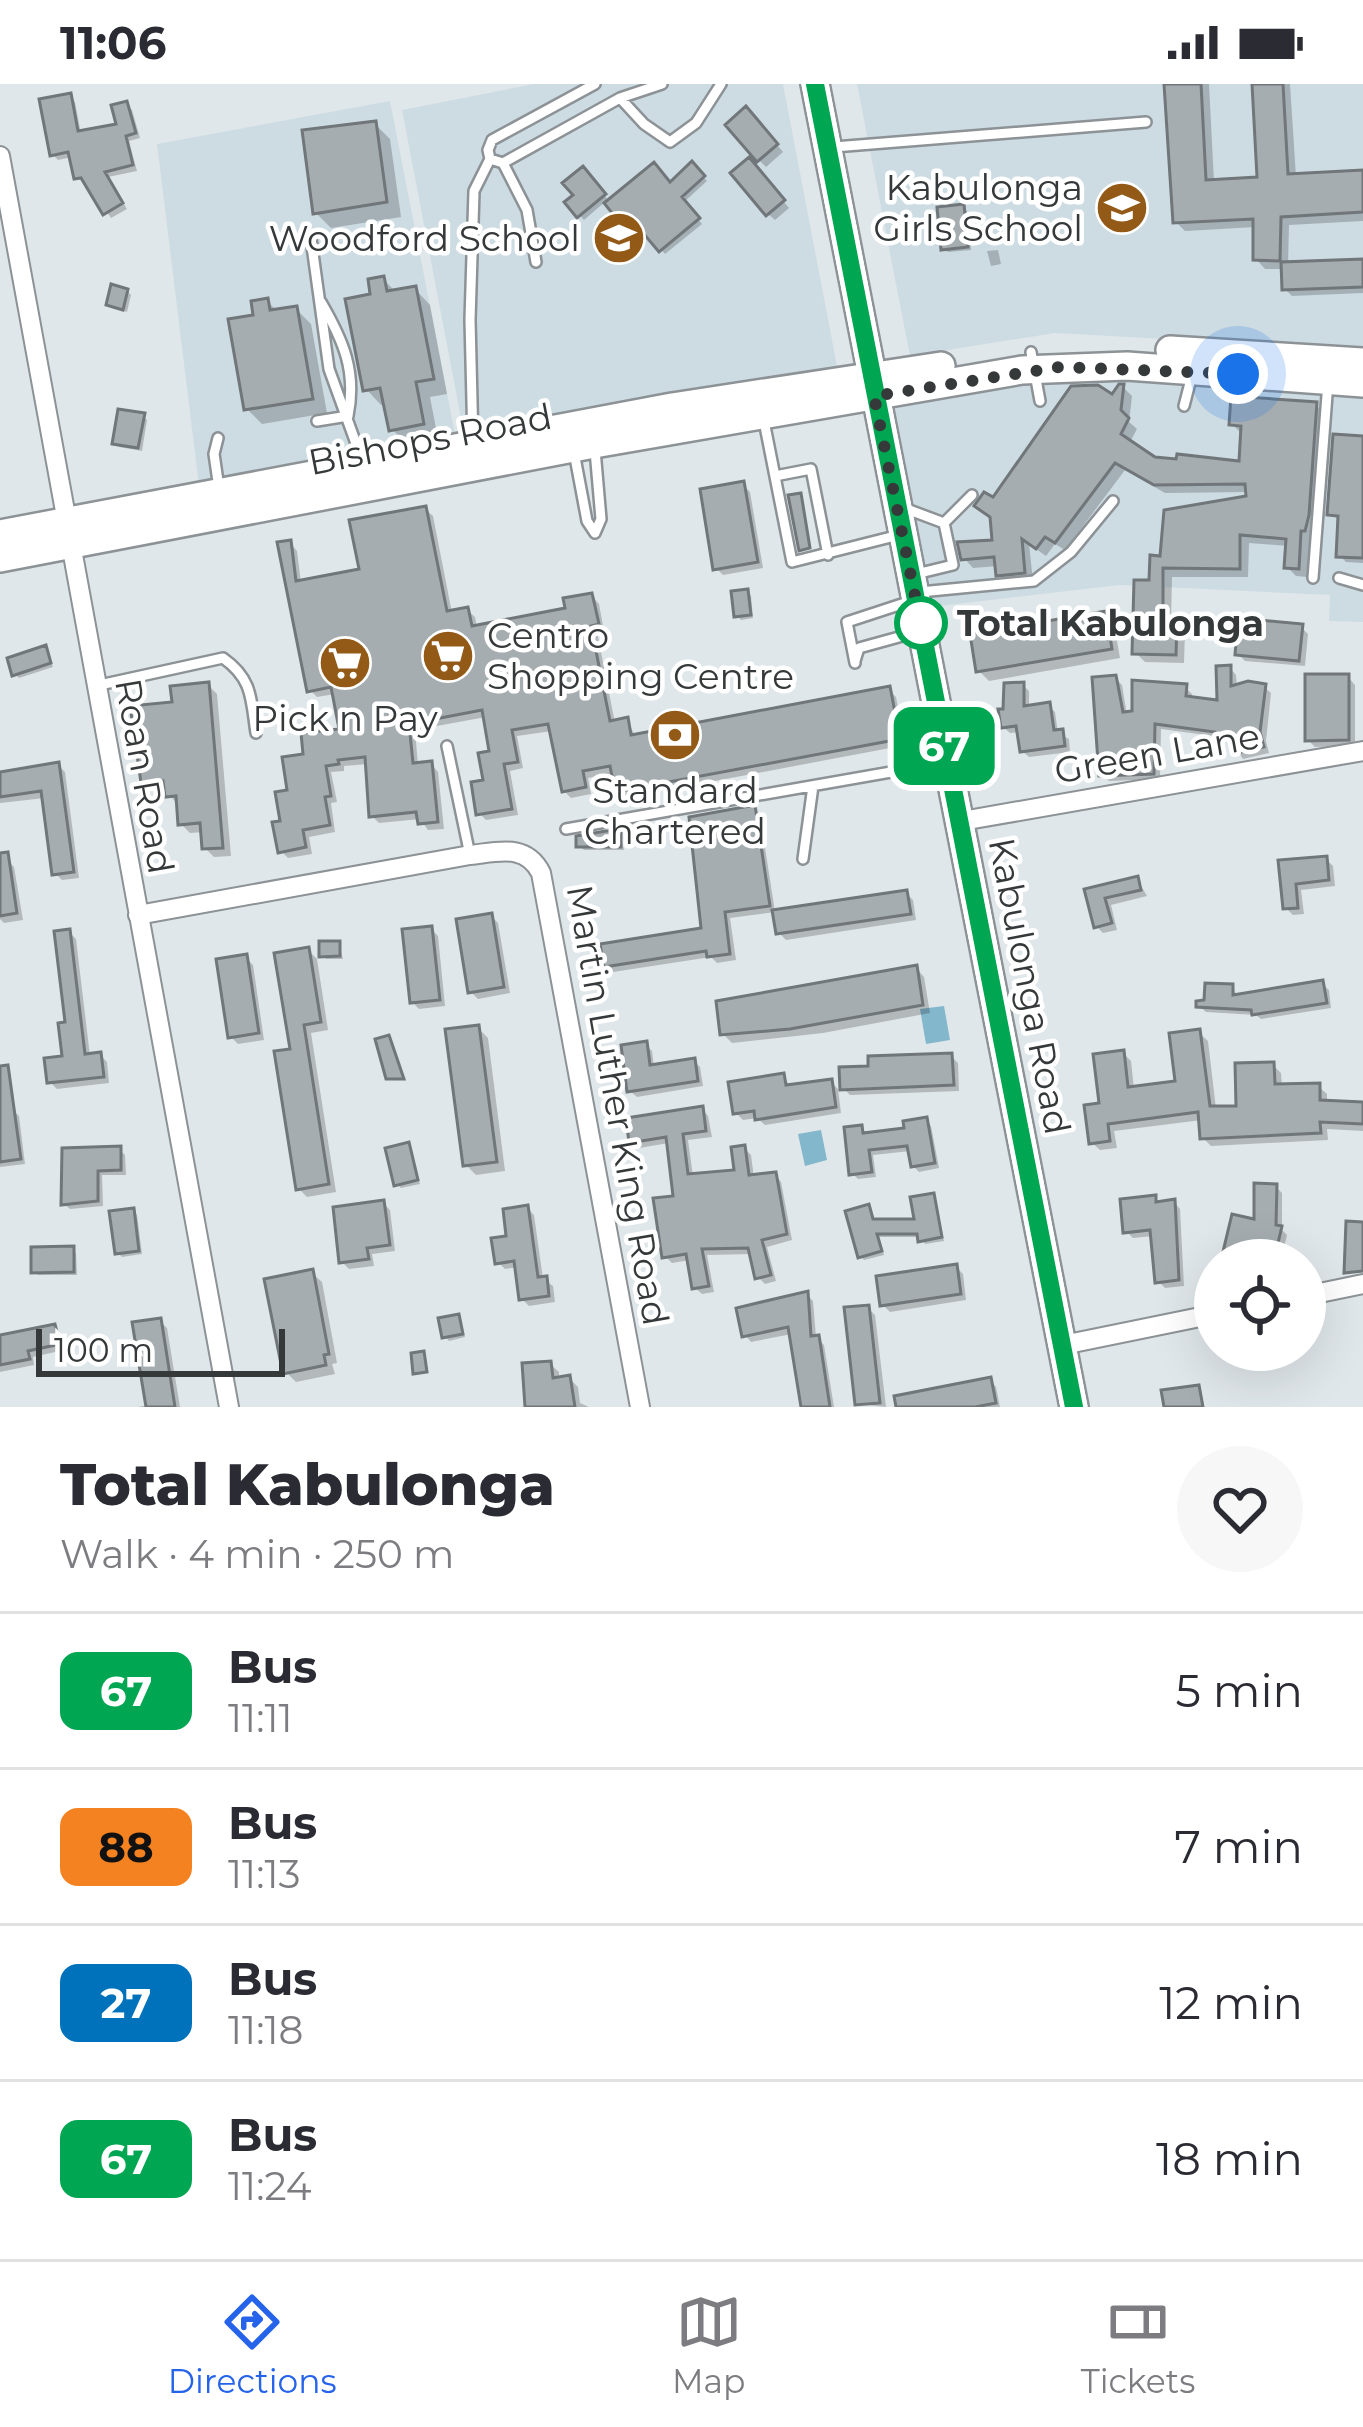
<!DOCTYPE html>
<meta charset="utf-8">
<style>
body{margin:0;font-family:Montserrat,sans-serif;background:#f7f7f7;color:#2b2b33;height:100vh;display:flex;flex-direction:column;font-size:45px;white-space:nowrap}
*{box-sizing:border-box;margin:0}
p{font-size:39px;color:#7c7c81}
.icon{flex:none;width:66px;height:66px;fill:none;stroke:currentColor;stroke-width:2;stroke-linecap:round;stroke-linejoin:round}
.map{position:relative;height:1323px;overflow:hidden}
.sheet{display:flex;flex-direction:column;background:#fff;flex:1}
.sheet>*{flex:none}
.badge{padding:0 24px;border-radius:18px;font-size:42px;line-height:78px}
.fabs{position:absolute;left:1194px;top:1155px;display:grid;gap:24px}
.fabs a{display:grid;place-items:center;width:132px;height:132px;border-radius:50%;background:#fff;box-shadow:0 12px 48px #0002;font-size:60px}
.scale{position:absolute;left:36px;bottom:30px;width:249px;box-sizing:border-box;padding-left:12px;border:6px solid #36393a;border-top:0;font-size:33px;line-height:42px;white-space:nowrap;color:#36393a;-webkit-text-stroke:9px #fff;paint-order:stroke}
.you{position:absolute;width:60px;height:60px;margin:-30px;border:9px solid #fff;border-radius:50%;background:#1a73e8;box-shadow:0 0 0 18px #1a73e833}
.map>.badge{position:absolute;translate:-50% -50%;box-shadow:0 0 0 6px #fff}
.round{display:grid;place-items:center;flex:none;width:126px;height:126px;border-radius:63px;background:#f7f7f7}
.overview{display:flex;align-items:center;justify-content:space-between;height:204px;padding:0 60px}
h1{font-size:57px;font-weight:800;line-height:90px}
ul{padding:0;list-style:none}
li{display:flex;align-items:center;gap:36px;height:156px;padding:0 60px;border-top:3px solid #e1e1e2}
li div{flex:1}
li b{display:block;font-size:45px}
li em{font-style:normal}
li .badge{min-width:132px;font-weight:700;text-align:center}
.status{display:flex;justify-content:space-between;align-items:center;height:84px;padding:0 60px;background:#fff;direction:ltr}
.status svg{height:33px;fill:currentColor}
.dock{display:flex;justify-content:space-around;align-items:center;height:168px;border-top:3px solid #e1e1e2;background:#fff;font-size:33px;color:#7c7c81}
.dock a{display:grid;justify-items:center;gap:6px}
.dock .on{color:#2563eb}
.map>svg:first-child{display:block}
.built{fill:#cddce3}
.water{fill:#83b7cc}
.shadow{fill:#0003}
.building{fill:#a6adb0;stroke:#707679;stroke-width:3}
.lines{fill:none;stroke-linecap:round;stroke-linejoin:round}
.lane-casing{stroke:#8c9295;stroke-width:14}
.street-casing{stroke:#8c9295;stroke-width:22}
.secondary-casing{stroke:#8c9295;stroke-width:32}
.lane{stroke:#fff;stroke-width:9}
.street{stroke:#fff;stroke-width:18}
.secondary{stroke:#fff;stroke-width:27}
.line-casing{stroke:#fff;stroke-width:27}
.line{stroke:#00a651;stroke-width:18}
.walk{stroke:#36393a;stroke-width:12;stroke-dasharray:0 21.6}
.stop-dot{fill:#fff;stroke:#00a651;stroke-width:6}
.labels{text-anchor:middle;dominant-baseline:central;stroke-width:9;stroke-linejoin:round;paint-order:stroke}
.poi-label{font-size:36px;fill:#36393a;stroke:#fff;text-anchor:end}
.street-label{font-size:36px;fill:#36393a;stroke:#fff}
.stop-label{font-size:36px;font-weight:bold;fill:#36393a;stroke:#fff;text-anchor:start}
</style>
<div class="status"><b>11:06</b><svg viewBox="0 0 49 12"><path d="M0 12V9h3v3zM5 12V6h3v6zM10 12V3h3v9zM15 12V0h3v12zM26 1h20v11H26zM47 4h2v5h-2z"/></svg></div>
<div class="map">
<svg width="1363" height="1323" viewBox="0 0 1363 1323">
<rect width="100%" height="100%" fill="#e0e7ea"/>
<path class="built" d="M534 0H783L837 282 465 355 402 26Z
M857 0H1363V266L1055 249 910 272Z
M390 17 455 350 199 402 157 60Z
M1033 286 1363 309V538L1329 537 1330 511 1120 501 931 523 888 315Z"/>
<path class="water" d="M944 922 950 956 926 960 920 925Z
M821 1046 827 1076 805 1082 798 1050Z"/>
<path class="shadow" d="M1167 0H1209L1214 98 1260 96 1255 0H1290L1296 93 1363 89V137L1289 141 1288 181 1363 178V209L1292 212 1285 205 1284 185H1265L1256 175V143L1185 147 1176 138Z
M70 12 75 18 81 50 120 43 126 20 132 26 140 54 129 57 137 87 108 93 127 125 111 134 87 98 77 94 72 73 58 76 52 70Z
M753 33 783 68 766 83 759 76Z
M375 40 390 55 401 133 331 144 316 129Z
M692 81 707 97 684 118 702 140 665 170 639 139 630 146 606 117 584 136 569 119 577 112 582 86 610 118 670 102Z
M755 83 789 124 775 136 768 130Z
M963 123 967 127 971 166 948 168 944 164Z
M998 166 1001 180 991 182 987 167Z
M383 195 397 209 415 205 430 221 447 310 430 313 438 355 407 361 392 345 387 320 381 321 366 305 374 213Z
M127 207 131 211 127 228 109 221Z
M267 217 278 228 296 225 311 240 327 329 262 340 247 325 256 234Z
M1123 303 1132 312 1129 338 1137 345 1129 360 1154 376 1241 381V349L1232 340 1316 321 1325 330 1307 493 1296 492 1287 483 1288 462 1249 459 1248 493H1172L1171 539 1185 548 1184 579 1145 578 1136 569 1152 499 1163 475 1249 414V408L1165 409 1125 386 1065 466 1055 460 1046 472 1029 460 1033 497 1009 500 999 490 998 482 973 484 964 474 996 458 994 417Z
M143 332 147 336 142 367 119 363 115 359Z
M1363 355V479L1346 478 1339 471 1341 437 1330 430Z
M743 401 750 408 763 484 723 491 716 484Z
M425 425 433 432 452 529 467 526 475 533 477 544 569 527 592 512 599 520 604 547 597 548 615 639 627 637 636 653 889 606 896 613 906 661 625 714 618 706 615 689 588 694 591 710 571 714 564 707 552 647 517 652 523 684 510 687 518 731 486 736 479 729 493 670 486 633 415 646 418 681 431 680 438 688 444 745 428 746 420 735 379 739 372 732 368 680 344 682V687L331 688 337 718 331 719 335 748 309 753 312 770 288 774 281 767 290 708 307 672 343 648 335 610 317 613 310 606 290 459 297 467 301 499 362 488Z
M747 508 751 512 753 534 741 536 737 532Z
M1105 530 1114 540 1120 574 989 597 979 587Z
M1301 543 1308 550 1305 582 1245 577 1238 570Z
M45 564 53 583 19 594 15 590Z
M1230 584 1236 591 1237 603H1264L1271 609 1266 657 1269 669 1243 675 1233 659 1221 653 1161 645 1160 695 1109 697 1102 691 1115 594 1122 601 1127 631 1185 603 1192 610V616L1220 619Z
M1348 593 1355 601V662L1315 663 1308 656Z
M208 601 217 610 231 772 214 773 205 764 204 748 190 749 181 740 177 721 167 706 153 707 144 698 175 621Z
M1023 601 1029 607V624L1049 622 1055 628 1058 649 1069 655 1070 668 1029 673 1022 667 1020 648 1010 649 1003 643Z
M58 681 65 688 79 794 62 796 55 789 45 714 0 719V689Z
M754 724 760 731 775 828 730 834 736 876 717 879 711 873 613 888 607 882 704 846Z
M620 750 624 766H584L579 762Z
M1326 775 1333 782 1335 802 1301 806 1304 830 1293 831 1286 824 1281 779Z
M7 776 14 783 23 836 4 839 0 835V777Z
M1137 795 1147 812 1111 821 1117 846 1103 849 1096 842 1088 807Z
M906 809 913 816 916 836 786 856 779 849Z
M491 832 498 839 510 909 478 915 471 908Z
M431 845 438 852 445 922 419 925 412 918Z
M69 848 76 855 90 972 100 971 107 978 109 999 57 1005 50 998 66 975Z
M339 860 343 875H326L322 871Z
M308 866 317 875 328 946 311 949 336 1108 307 1113 298 1104 294 967Z
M246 874 253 881 264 956 238 960 231 953Z
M916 884 924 893 930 929 823 949 732 959 723 950Z
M1322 900 1329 906 1331 924 1261 935 1256 931 1206 928 1199 922 1232 903 1238 913Z
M478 944 488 954 505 1087 476 1091 466 1081Z
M1199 949 1208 957 1216 1025H1239L1273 981 1281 989 1282 1002H1318L1327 1010V1019L1363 1021V1047L1327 1045 1328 1056 1211 1062 1203 1054 1202 1036 1114 1047 1117 1064 1100 1066 1091 1058 1123 969 1131 977 1134 1005 1178 1000Z
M645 960 652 967 654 983 694 977 700 983 703 1002 637 1013 630 1007Z
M951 972 958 979 959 1007 850 1011 843 1004Z
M783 992 791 1004 831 998 838 1005 841 1029 765 1041 757 1034 743 1036 736 1029Z
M702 1025 708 1032 712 1053 688 1056 693 1092 737 1089 744 1064 751 1071 754 1094 775 1091 781 1098 792 1156 767 1163 776 1197 765 1200 758 1193 752 1170 707 1171 714 1208 702 1210 695 1204 690 1176 672 1179 665 1172 676 1115 669 1059 639 1064 632 1057Z
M13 1026 19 1032 25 1080 0 1083V1028Z
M926 1036 931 1042 939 1084 919 1088 913 1082 911 1067 873 1071 876 1093 858 1095 852 1089 861 1044 868 1051 908 1047Z
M408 1061 420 1100 401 1104 397 1100Z
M119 1065 125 1071 126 1091H102L103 1122 70 1125 64 1120Z
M1276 1103 1282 1109V1146L1287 1151 1281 1176H1224L1257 1139Z
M933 1112 944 1157 925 1160 920 1153H879L884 1171 864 1176 860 1172 868 1124 875 1138H917Z
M1155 1114 1161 1120 1174 1118 1180 1125 1184 1202 1165 1204 1158 1197 1154 1152 1133 1154 1126 1147Z
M383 1119 390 1126 395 1167 372 1170 374 1182 349 1185 342 1178Z
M527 1124 534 1131 543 1195 553 1202 555 1218 529 1222 522 1215 518 1183 505 1185 498 1178Z
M133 1127 137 1131 142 1170 122 1173 118 1169Z
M72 1165 76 1169 77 1191H38L34 1187Z
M956 1183 963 1190 966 1216 890 1228 883 1221Z
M312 1189 322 1198 337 1279 332 1280 335 1290 296 1298 286 1288Z
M807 1211 813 1217 816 1253 824 1261 834 1323H804L792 1250 751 1258 745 1251Z
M868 1224 875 1231 886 1323 858 1320Z
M458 1233 465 1253 449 1257 445 1252Z
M160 1237 167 1244 180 1323H138L148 1321Z
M54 1243 61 1250 64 1266 33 1273 34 1281 0 1288V1254Z
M550 1280 559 1288V1296L569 1294 578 1303 580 1319 589 1323H531Z
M990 1296 996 1303 1000 1323H900Z"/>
<path class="building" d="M1164 0H1201L1206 96 1257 93 1252 0H1283L1288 90 1363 86V128L1281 133 1280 177 1253 176V135L1173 139Z
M71 9 78 47 116 40 111 21 127 17 136 49 126 52 133 81 105 88 123 119 103 131 81 94 74 95 68 68 50 72 39 15Z
M746 22 778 60 757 78 725 41Z
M376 37 387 118 313 130 302 46Z
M749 73 785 116 766 132 730 89Z
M692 77 705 92 682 113 700 134 659 168 633 137 624 144 604 119 654 78 670 98Z
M583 82 606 110 577 134 564 118 573 111 562 99Z
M964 120 968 163 941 166 937 123Z
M1363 175V203L1282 206 1281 178Z
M384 192 387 207 416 202 434 295 416 298 424 340 389 347 380 304 363 307 345 215 370 210 368 195Z
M111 200 128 205 123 226 106 221Z
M268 214 270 226 297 222 313 315 244 326 228 235 253 231 251 217Z
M1119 300H1124L1121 326 1129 334 1121 350 1155 373 1176 375 1177 370 1239 377 1241 342 1229 341 1231 312 1317 318 1309 431 1305 447H1301L1299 485 1284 484 1286 455 1240 451V485L1163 484V536H1177L1176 571 1132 570 1134 496H1149L1150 471 1160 472 1164 426 1246 412 1245 400 1154 401 1115 379 1055 459 1045 453 1036 465 1022 455 1025 489 996 492 994 473 961 476 957 458 992 456 990 433 974 422 984 408 993 413 1071 302 1098 301 1112 310Z
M118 325 145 329 138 364 112 360Z
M1333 350 1363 352V474L1336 473 1338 432 1327 431Z
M744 397 758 478 713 486 700 405Z
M801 409 810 464 799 467 788 411Z
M426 422 447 527 468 523 472 542 565 524 563 514 592 509 599 540 591 542 610 637 628 633 631 651 890 602 900 655 615 708 610 682 583 687 586 703 562 708 548 640 512 646 518 678 504 680 512 725 476 731 471 698 483 696 478 669 489 667 482 626 409 640 413 679 432 677 438 738 418 740 416 728 369 733 365 673 338 676 339 680 326 682 331 712 325 713 330 741 303 746 306 763 278 769 272 738 280 737 275 708 287 706 282 673 303 670 301 649 339 645 331 603 307 608 277 458 291 456 296 497 359 485 349 436Z
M748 505 751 531 734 533 731 507Z
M1106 527 1112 565 976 588 970 550Z
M1238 534 1303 540 1299 577 1235 571Z
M46 561 51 579 12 592 7 574Z
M1231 581V602L1248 597 1266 600 1260 648 1264 663 1233 670 1229 654 1216 652 1215 648 1155 640 1154 690 1099 692 1092 593 1116 591 1123 628 1132 627V596L1187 600 1186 612 1217 616 1216 582Z
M1305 590H1349V656L1305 657Z
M209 598 223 764 202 765 200 739 178 741 176 712 165 713 163 697 141 699 130 622 172 618 170 602Z
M1024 598V622L1050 618 1054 646 1063 645 1065 662 1020 668 1016 642 1001 644 998 625H1003L1004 599Z
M59 678 74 788 52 791 41 707 0 713V688Z
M755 721 770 822 725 828 730 870 707 873 706 867 604 883 600 860 701 844 689 733Z
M606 747H621V763H576V752Z
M8 768 17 829 0 832V769Z
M1327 772 1329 796 1296 800 1298 824 1283 825 1278 776Z
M1138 792 1141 806 1105 814 1112 839 1094 844 1084 805Z
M907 806 911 830 776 850 772 826Z
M492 829 504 903 468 909 456 835Z
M432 842 440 916 410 919 402 845Z
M70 845 85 970 101 968 104 993 47 999 44 974 62 972 58 939 65 938 54 847Z
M319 857H340V872L319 873Z
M309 863 321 938 304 941 329 1100 296 1106 274 967 290 965 274 869Z
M247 870 259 949 228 954 216 875Z
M917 881 923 921 790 945 720 951 716 917Z
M1323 896 1327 919 1252 931 1251 926 1196 923V917L1204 916 1205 899 1233 900V911Z
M479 941 497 1078 463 1082 445 945Z
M1200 945 1210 1022H1236L1235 979 1274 978 1275 1000 1320 999V1016L1363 1018V1040L1320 1038 1321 1049 1200 1055 1198 1028 1108 1040 1110 1057 1089 1060 1084 1021 1099 1019 1093 970 1124 966 1128 1003 1175 997 1169 949Z
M389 951 404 995H386L375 955Z
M647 957 650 981 695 974 698 997 627 1008 621 961Z
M952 969 954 1001 840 1006 839 983 868 982V972Z
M8 981 21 1075 0 1078V982Z
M784 989 786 1001 832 995 836 1023 755 1036 754 1027 733 1030 728 998Z
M703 1022 706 1047 683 1050 688 1090 734 1086 731 1063 745 1061 749 1091 776 1088 787 1150 762 1156 771 1191 755 1195 748 1164 702 1165 709 1202 692 1205 686 1170 662 1174 653 1114 673 1112 666 1053 629 1059 626 1034Z
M927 1033 935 1079 911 1083 907 1062 869 1066 872 1088 849 1091 844 1043 862 1041 863 1049 904 1044 903 1037Z
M409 1058 418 1096 394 1102 385 1064Z
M121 1062V1086L98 1087V1117L61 1121 62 1064Z
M1254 1099 1277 1100 1276 1141 1282 1142 1274 1176H1221L1232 1130 1254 1135Z
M934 1109 942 1153 918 1158 917 1150H877L882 1167 858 1174 845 1127 869 1120 873 1135H914L910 1113Z
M1156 1111V1118L1175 1115 1179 1196 1155 1199 1150 1146 1123 1149 1120 1115Z
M384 1116 390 1161 367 1164 369 1175 339 1179 333 1123Z
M528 1121 538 1193 547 1192 549 1212 519 1216 514 1177 495 1180 491 1154 506 1152 503 1125Z
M134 1124 139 1167 115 1170 109 1127Z
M1346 1137 1363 1138V1187L1344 1189Z
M74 1162V1188L31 1189V1163Z
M957 1180 961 1210 880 1222 876 1192Z
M313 1185 329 1270 324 1271 326 1281 283 1290 264 1195Z
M808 1207 811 1252 819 1251 830 1323H801L788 1243 742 1253 736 1224Z
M869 1221 880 1319 855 1321 844 1223Z
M459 1230 463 1250 442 1254 438 1234Z
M161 1234 175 1323H146L132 1238Z
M55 1240 60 1260 28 1267 30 1275 0 1281V1251Z
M424 1267 427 1288 413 1290 411 1269Z
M551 1277 553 1294 570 1291 575 1323H525L522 1279Z
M991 1293 996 1319 975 1323H896L894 1312Z
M1199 1301 1203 1323H1164L1161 1306Z"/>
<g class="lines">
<g class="lane-casing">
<path id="lane" d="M595 0 492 56 488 66 490 75 503 79 620 14 662 0
M620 14 644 40 670 58 696 39 721 0
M834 63 1146 38
M503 79 527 126 536 178
M311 155 329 285 362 376
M321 218C343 256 357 287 348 332
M1031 268 1040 317
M1184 322 1192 291
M763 332 792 478 899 451
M317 337 348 332
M218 354 214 370 219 404
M473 359 470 236 474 107 490 75
M574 368 587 437 595 449
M775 392 811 385 828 471
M904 424 944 439
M595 449 601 435 595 366
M916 490 953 481 944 439 972 411
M1313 494 1328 298
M1339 494 1363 501
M920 508 1034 497 1071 468 1113 417
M855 577 859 564 917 548
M855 579 847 538 911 517
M95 602 223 574C253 595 251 616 256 649
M447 662 470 771
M566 745 942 679
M803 775 813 702"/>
</g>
<g class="street-casing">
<path id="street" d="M0 72 229 1323
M962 737 1363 667
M138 831 470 771C498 768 526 759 541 789L640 1323
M1305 1212 1363 1200
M1063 1261 1215 1230"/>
</g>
<g class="secondary-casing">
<path id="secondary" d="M815 0 1074 1323
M1170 266 1363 278
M0 450 672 323 941 282
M0 474 594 360 1022 286 1127 282 1363 299"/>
</g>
<use href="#lane" class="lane"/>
<use href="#street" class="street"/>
<use href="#secondary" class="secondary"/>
</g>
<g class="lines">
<g class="line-casing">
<path id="line" d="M815 0 1074 1323"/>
</g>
<use href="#line" class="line"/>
<path class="walk" d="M921 539 922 546 874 312 1060 283 1238 290"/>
</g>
<defs>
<g id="school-disc" transform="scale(2.7)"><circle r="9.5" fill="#935916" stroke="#fff"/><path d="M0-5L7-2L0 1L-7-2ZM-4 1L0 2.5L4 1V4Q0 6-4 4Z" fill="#fff"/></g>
<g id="supermarket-disc" transform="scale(2.7)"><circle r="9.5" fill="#935916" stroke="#fff"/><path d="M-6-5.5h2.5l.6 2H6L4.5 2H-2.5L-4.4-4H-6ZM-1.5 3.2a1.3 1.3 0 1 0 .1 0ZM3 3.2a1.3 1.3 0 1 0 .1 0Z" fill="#fff"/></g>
<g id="bank-disc" transform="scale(2.7)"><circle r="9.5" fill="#935916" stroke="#fff"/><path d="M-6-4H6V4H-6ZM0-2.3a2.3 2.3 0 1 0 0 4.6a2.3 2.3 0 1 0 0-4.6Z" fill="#fff"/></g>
</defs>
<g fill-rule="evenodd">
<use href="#school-disc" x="1122" y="124"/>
<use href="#school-disc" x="619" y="154"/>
<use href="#supermarket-disc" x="448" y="572"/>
<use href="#supermarket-disc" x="345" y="579"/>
<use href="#bank-disc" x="675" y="651"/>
</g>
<circle class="stop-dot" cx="921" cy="539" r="24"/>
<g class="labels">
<g class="poi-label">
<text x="1083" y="103">Kabulonga<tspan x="1083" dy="41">Girls School</tspan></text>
<text x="580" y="154">Woodford School</text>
<text x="487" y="551" text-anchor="start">Centro<tspan x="487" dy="41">Shopping Centre</tspan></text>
<text x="345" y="634" text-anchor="middle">Pick n Pay</text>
<text x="675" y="706" text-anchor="middle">Standard<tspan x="675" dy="41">Chartered</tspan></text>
</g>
<g class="street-label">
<text transform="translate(430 355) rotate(-11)">Bishops Road</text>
<text transform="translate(1157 669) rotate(-10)">Green Lane</text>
<text transform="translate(145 692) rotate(80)">Roan Road</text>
<text transform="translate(1030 902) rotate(79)">Kabulonga Road</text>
<text transform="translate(618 1021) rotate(80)">Martin Luther King Road</text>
</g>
<g class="stop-label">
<text x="957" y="539">Total Kabulonga</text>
</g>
</g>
</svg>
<div class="fabs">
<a><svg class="icon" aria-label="locate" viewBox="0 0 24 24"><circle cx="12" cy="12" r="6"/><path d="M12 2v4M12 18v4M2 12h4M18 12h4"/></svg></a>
</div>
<div class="scale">100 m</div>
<div class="you" style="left:1238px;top:290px"></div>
<b class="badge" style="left:944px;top:662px;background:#00a651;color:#fff">67</b>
</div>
<section class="sheet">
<div class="overview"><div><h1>Total Kabulonga</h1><p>Walk · 4 min · 250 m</p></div><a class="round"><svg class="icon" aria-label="heart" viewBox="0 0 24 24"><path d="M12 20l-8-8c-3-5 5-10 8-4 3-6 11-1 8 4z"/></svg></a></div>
<ul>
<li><span class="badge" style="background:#00a651;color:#fff">67</span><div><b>Bus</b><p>11:11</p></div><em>5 min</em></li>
<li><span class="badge" style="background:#f58220;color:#111">88</span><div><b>Bus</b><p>11:13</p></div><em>7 min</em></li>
<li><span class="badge" style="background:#0072bc;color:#fff">27</span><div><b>Bus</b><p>11:18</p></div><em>12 min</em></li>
<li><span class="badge" style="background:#00a651;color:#fff">67</span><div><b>Bus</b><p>11:24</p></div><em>18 min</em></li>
</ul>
</section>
<nav class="dock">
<a class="on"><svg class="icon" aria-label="directions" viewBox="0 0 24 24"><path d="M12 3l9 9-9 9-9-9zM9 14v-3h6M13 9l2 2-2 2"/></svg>Directions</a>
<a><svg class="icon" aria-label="map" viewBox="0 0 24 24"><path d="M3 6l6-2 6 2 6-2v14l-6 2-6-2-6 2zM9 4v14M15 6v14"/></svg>Map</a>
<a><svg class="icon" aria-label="tickets" viewBox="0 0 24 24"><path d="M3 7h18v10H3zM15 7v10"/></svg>Tickets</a>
</nav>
